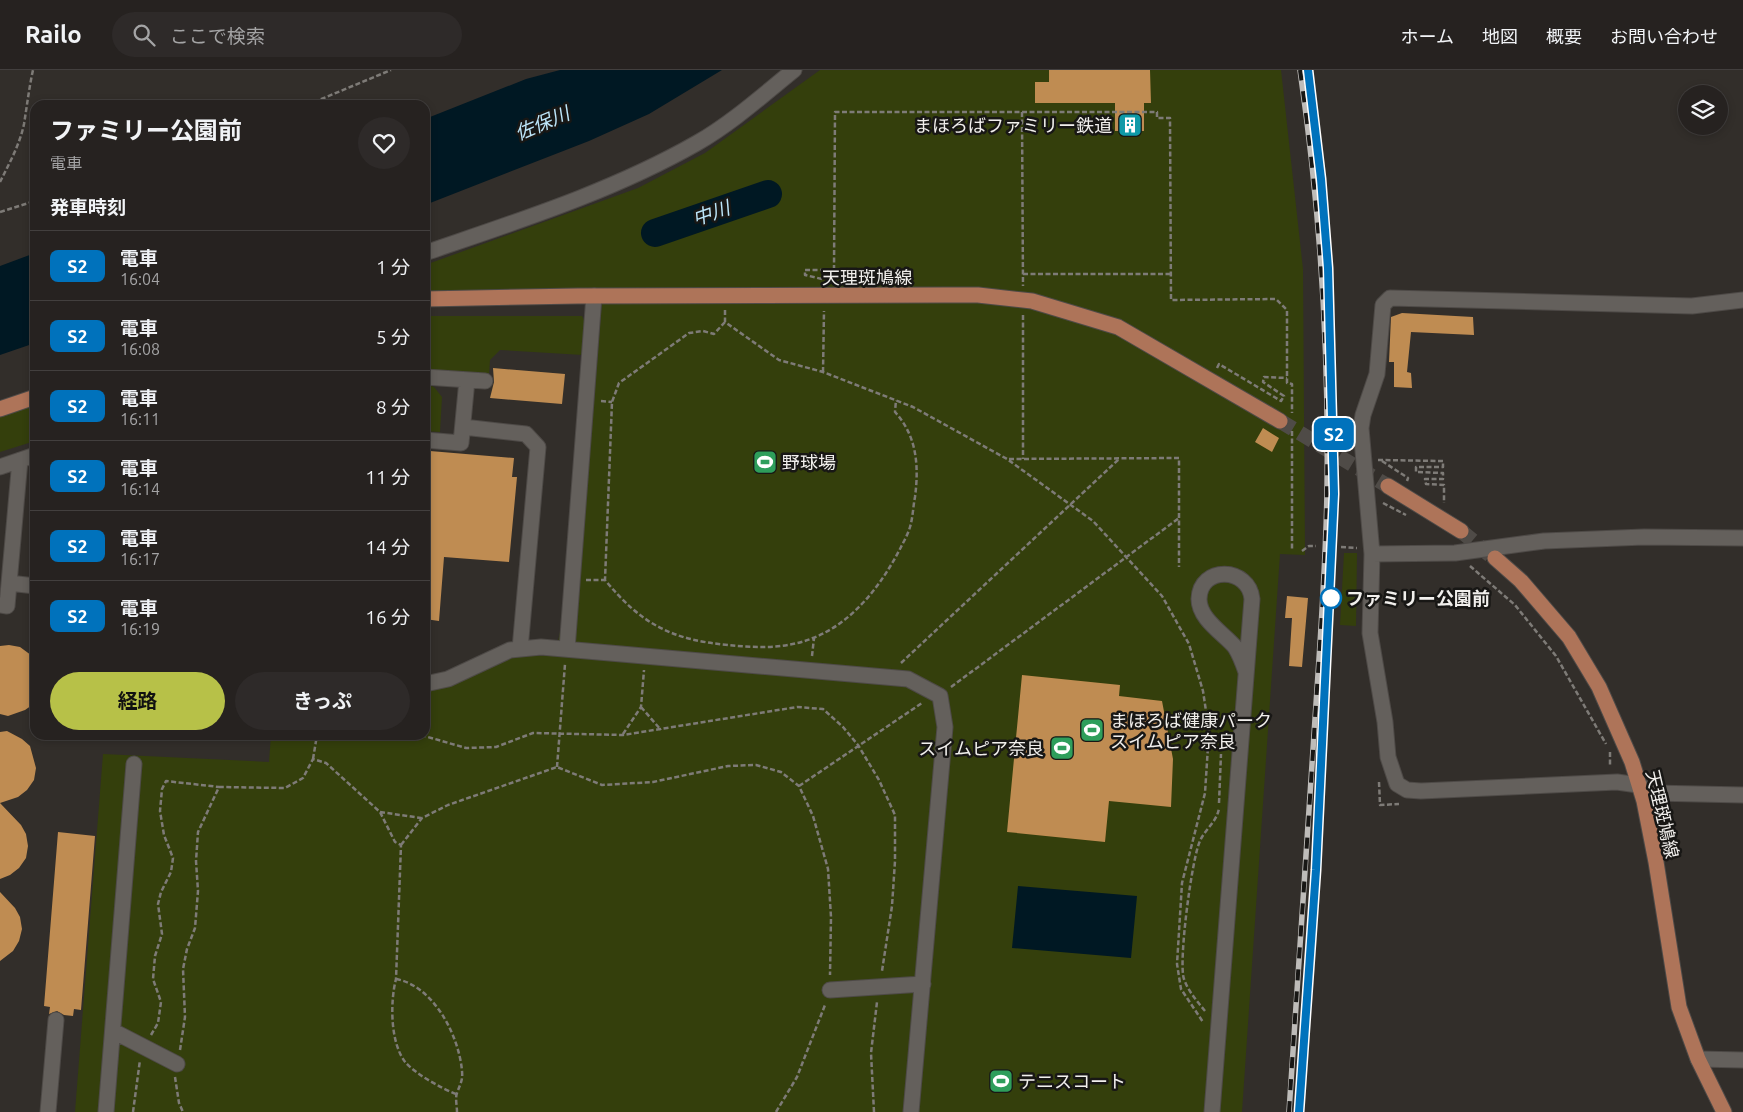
<!DOCTYPE html>
<html lang="ja">
<meta charset="utf-8">
<style>
body{margin:0;font-family:Ubuntu,"Noto Sans JP",sans-serif;background:#2e2a29;color:#f1f3f6;height:100vh;display:flex;flex-direction:column;font-size:19px;white-space:nowrap}
*{box-sizing:border-box;margin:0}
p{font-size:16px;color:#a4a4a5}
.icon{flex:none;width:28px;height:28px;fill:none;stroke:currentColor;stroke-width:2;stroke-linecap:round;stroke-linejoin:round}
.map{position:relative;flex:1;overflow:hidden}
.drawer{position:absolute;left:30px;top:30px;width:400px;height:640px;display:flex;flex-direction:column;background:#262220;border-radius:15px;box-shadow:0 2px 8px #0003,0 0 0 1px #423f3e}
.drawer>*{flex:none}
.badge{padding:0 10px;border-radius:8px;font-size:18px;line-height:32px}
.controls{position:absolute;left:1678px;top:15px;display:grid;gap:10px}
.controls a{display:grid;place-items:center;width:50px;height:50px;border-radius:50%;background:#262220;box-shadow:0 2px 8px #0003,0 0 0 1px #423f3e;font-size:25px}
.map>.badge{position:absolute;translate:-50% -50%;box-shadow:0 0 0 2px #fff}
h2{padding:0 20px;font-size:19px;line-height:45px}
.round{display:grid;place-items:center;flex:none;width:52px;height:52px;border-radius:26px;background:#2e2a29}
.head{display:flex;align-items:center;justify-content:space-between;height:85px;padding:0 20px}
h1{font-size:24px;font-weight:700;line-height:38px}
.cta{display:flex;gap:10px;margin-top:auto;padding:10px 20px}
.cta a{flex:1;height:58px;border-radius:30px;background:#b7c148;color:#111;font-size:20px;font-weight:700;line-height:58px;text-align:center}
.cta a+a{background:#2e2a29;color:#f1f3f6}
ul{padding:0;list-style:none}
li{display:flex;align-items:center;gap:15px;height:70px;padding:0 20px;border-top:1px solid #423f3e}
li div{flex:1}
li b{display:block;font-size:19px}
li em{font-style:normal}
li .badge{min-width:55px;font-weight:700;text-align:center}
header{display:flex;align-items:center;gap:30px;box-sizing:border-box;height:70px;padding:0 25px;background:#262220;border-bottom:1px solid #423f3e}
header strong{font-size:24px}
nav{display:flex;gap:28px;margin-inline-start:auto;font-size:18px}
.search{width:350px;height:45px;background:#2e2a29;display:flex;align-items:center;gap:12px;box-sizing:border-box;padding:0 18px;border-radius:28px;color:#a4a4a5;font-size:19px}
.map>svg:first-child{display:block}
.green{fill:#343f0c}
.water{fill:#001823}
.lines{fill:none;stroke-linecap:round;stroke-linejoin:round}
.river{stroke:#001823;stroke-width:28}
.building{fill:#bf8c52}
.major-tunnel{stroke:#4f4b47;stroke-width:15;stroke-dasharray:15 8;stroke-linecap:butt}
.minor-casing{stroke:#4e4a47;stroke-width:17}
.major-casing{stroke:#4e4a47;stroke-width:17}
.path{stroke:#7e7b77;stroke-width:2.5;stroke-dasharray:5 2.5;stroke-linecap:butt}
.minor{stroke:#64605c;stroke-width:15}
.major{stroke:#ae7459;stroke-width:15}
.rail-casing{stroke:#bebcb9;stroke-width:5.5}
.rail{stroke:#181715;stroke-width:4;stroke-dasharray:11;stroke-linecap:butt}
.line-casing{stroke:#fff;stroke-width:11}
.line{stroke:#0072bc;stroke-width:8}
.stop-dot{fill:#fff;stroke:#0072bc;stroke-width:2.5}
.labels{text-anchor:middle;dominant-baseline:central;stroke-width:5;stroke-linejoin:round;paint-order:stroke}
.poi-label{font-size:18px;fill:#f1efec;stroke:#181715;text-anchor:start}
.street-label{font-size:18px;fill:#f1efec;stroke:#181715}
.stop-label{font-size:18px;font-weight:bold;fill:#f1efec;stroke:#181715;text-anchor:start}
.water-label{font-size:19px;font-style:italic;fill:#bde6fa;stroke:#181715}
</style>
<header>
<strong>Railo</strong>
<div class="search"><svg class="icon" aria-label="search" viewBox="0 0 24 24"><circle cx="10" cy="10" r="6"/><path d="M15 15l6 6"/></svg>ここで検索</div>
<nav><a>ホーム</a><a>地図</a><a>概要</a><a>お問い合わせ</a></nav>
</header>
<div class="map">
<svg width="1743" height="1042" viewBox="0 0 1743 1042">
<rect width="100%" height="100%" fill="#322e2a"/>
<path class="green" d="M820 0H1281L1303 199 1305 485 1280 484 1242 1042H75L103 684 269 692 271 665H425V619L503 590 525 585 555 586 561 557 576 558 603 219 425 221V195L638 118 705 83Z
M425 246H582L585 252 583 285 500 280 490 290 489 305 425 299Z
M425 313 434 317 442 327 440 362 425 361Z
M35 334V371L0 382V346Z
M1344 483H1357L1356 556 1340 555Z"/>
<path class="water" d="M560 0H722L649 44 589 71 425 135V49L526 9Z
M35 183V273L0 285V196Z
M1018 816 1137 826 1131 888 1012 878Z"/>
<g class="lines">
<path class="river" d="M655 163 768 124"/>
</g>
<path class="building" d="M1049 0H1150L1151 33H1144V61H1115V33H1035V12H1049Z
M1402 243 1473 247 1474 265 1411 262 1407 302 1411 303 1412 318 1394 317V292H1389L1391 247Z
M493 298 565 304 562 334 490 328 494 312Z
M1263 358 1279 368 1272 382 1255 372Z
M430 381 514 388 512 407H517L509 492 444 487 439 551 425 549V394H429Z
M1287 526 1308 528 1302 597 1289 596 1292 548H1285Z
M9 575 20 577 35 588V633L25 640 8 646 0 644V576Z
M1022 605 1120 615 1119 626 1162 631 1173 689 1171 737 1109 731 1105 772 1007 762Z
M7 661 22 669 30 676 36 698 34 710 27 720 18 727 0 733V662Z
M0 733 21 755 26 764 28 776 26 788 19 798 10 805 0 809Z
M58 762 95 766 81 940 74 939 73 946 64 945 57 941 49 944 50 937 44 936Z
M0 822 15 838 20 847 22 859 19 871 13 881 0 891Z"/>
<g class="lines">
<path class="major-tunnel" d="M1280 351 1388 416
M1461 461 1491 486"/>
<g class="minor-casing">
<path id="minor" d="M425 183C518 151 611 122 697 73 732 53 763 25 794 0
M1743 230 1692 236 1390 228 1383 235 1377 304 1363 345 1361 358 1372 484 1370 563 1385 652 1388 687 1397 714 1407 720 1421 721 1617 712 1638 715 1653 723 1743 725
M425 307 485 311
M463 357 526 364 538 377 520 579
M425 370 461 373 467 310
M0 397 35 385
M1372 484 1455 483 1544 471 1644 467 1743 468
M9 513 35 516
M0 535 7 536 20 390
M567 579 594 226
M425 614 448 609 510 580 541 577 908 609 940 626 945 657 911 1042
M830 920 923 914
M113 961 177 994
M1698 989 1743 990
M48 1042 56 950
M106 1042 134 694
M1212 1042 1252 529C1249 497 1200 495 1199 529 1199 549 1223 563 1235 577 1240 585 1243 593 1246 602"/>
</g>
<g class="major-casing">
<path id="major" d="M425 229 578 226 945 225H978L1032 231 1118 257 1280 351
M0 339 35 327
M1388 416 1461 461
M1495 488 1521 511 1569 567 1599 617 1632 692 1644 731 1656 792 1679 937 1698 989 1724 1042"/>
</g>
<path class="path" d="M307 35 391 0
M1022 42 1023 216
M0 112C9 94 20 74 24 54 27 36 29 18 33 0
M0 142 35 131
M834 200 835 42H1157V48H1170L1171 230 1276 229 1287 240V313L1292 314V343
M1023 204H1171
M822 209 805 205V200H842L843 211
M725 240V252L779 290 823 302 913 337 1007 389 1093 451 1162 526 1189 574 1203 621 1209 661 1205 723 1182 813 1177 894 1181 919 1203 952
M1023 245V389
M725 252 714 264 703 261 689 263 619 313 612 332 605 510C641 554 672 570 728 575 756 578 786 579 813 568 854 552 882 514 901 477 904 471 908 464 910 457 913 447 913 437 915 427 919 396 917 366 895 342L896 330
M1217 298 1219 294 1281 331 1284 326 1263 312 1264 307 1287 308
M823 302 824 241
M601 331 612 332
M1292 361V481
M1009 389 1179 388V497
M1378 390 1443 391V397H1416V402L1443 403V409H1425L1426 414 1444 415V433
M1382 391 1408 408 1407 411
M1383 433 1406 445
M1341 477 1357 478
M1302 481 1309 476H1316
M1470 496 1515 535 1556 586 1606 674
M586 510H605
M812 586 814 568
M901 593 1119 389
M951 617 1179 448
M641 637 661 660
M623 664 641 637 644 600
M421 665 466 678 496 677 533 663 623 665 797 637 823 639 843 657 858 675 879 710 895 745V791L892 836 882 901
M1610 682V697
M313 689 317 665
M557 697 565 594
M1379 712 1380 735 1399 734
M799 716 922 633
M1219 733 1221 684
M380 742 421 748
M401 775 422 748 448 735 557 697 602 715 653 712 728 696 756 695 781 702 799 716 813 746 828 799 831 847 830 905
M396 909C434 916 459 966 462 1001 463 1011 460 1014 457 1023 455 1028 457 1036 457 1042
M1205 941C1197 931 1188 921 1184 909 1178 893 1192 787 1200 771 1205 759 1217 752 1219 738
M151 965 158 953 161 932 153 909 155 886 162 864 158 834 161 822 171 802 173 788 164 765 160 741 162 719 166 711 219 717
M180 980 185 947 183 899 187 879 195 858 198 821 196 791 198 762 219 717 285 718 303 708 313 689 326 693 380 742 395 772 401 775 396 909C390 932 390 974 406 993 417 1005 441 1018 456 1024
M175 1007 179 1033 183 1042
M133 1042 140 990
M776 1042 797 1007 825 935
M874 1042 871 983 877 932"/>
<use href="#minor" class="minor"/>
<use href="#major" class="major"/>
<g class="rail-casing">
<path id="rail" d="M1289 1042C1297 911 1307 780 1315 649 1320 572 1326 496 1327 419 1329 279 1320 138 1300 0
M1299 1042 1315 800 1334 424 1328 198 1321 109 1308 0"/>
</g>
<use href="#rail" class="rail"/>
</g>
<g class="lines">
<g class="line-casing">
<path id="line" d="M1299 1042 1316 800 1334 424 1328 198 1321 109 1308 0"/>
</g>
<use href="#line" class="line"/>
</g>
<defs>
<g id="building-square" transform="scale(1.25)"><rect x="-9" y="-9" width="18" height="18" rx="4" fill="#0f9aa8" stroke="#181715"/><path d="M-4-6H4V6H1V3H-1V6H-4ZM-2.5-4.3h1.7v1.8h-1.7ZM.8-4.3h1.7v1.8H.8ZM-2.5-1h1.7V.8h-1.7ZM.8-1h1.7V.8H.8Z" fill="#fff"/></g>
<g id="stadium-square" transform="scale(1.25)"><rect x="-9" y="-9" width="18" height="18" rx="4" fill="#2e9e5b" stroke="#181715"/><path d="M0-5a6.5 5 0 1 0 0 10a6.5 5 0 1 0 0-10ZM-3.5-1.8h7v3.6h-7Z" fill="#fff"/></g>
</defs>
<g fill-rule="evenodd">
<use href="#building-square" x="1130" y="55"/>
<use href="#stadium-square" x="765" y="392"/>
<use href="#stadium-square" x="1092" y="660"/>
<use href="#stadium-square" x="1062" y="678"/>
<use href="#stadium-square" x="1001" y="1011"/>
</g>
<circle class="stop-dot" cx="1331" cy="528" r="10"/>
<g class="labels">
<g class="poi-label">
<text x="1112" y="55" text-anchor="end">まほろばファミリー鉄道</text>
<text x="782" y="392">野球場</text>
<text x="1110" y="650">まほろば健康パーク<tspan x="1110" dy="21">スイムピア奈良</tspan></text>
<text x="1044" y="678" text-anchor="end">スイムピア奈良</text>
<text x="1018" y="1011">テニスコート</text>
</g>
<g class="street-label">
<text x="867" y="207">天理斑鳩線</text>
<text transform="translate(1663 744) rotate(77)">天理斑鳩線</text>
</g>
<g class="stop-label">
<text x="1346" y="528">ファミリー公園前</text>
</g>
<g class="water-label">
<text transform="translate(542 53) rotate(-23)">佐保川</text>
<text transform="translate(711 143) rotate(-19)">中川</text>
</g>
</g>
</svg>
<div class="controls">
<a><svg class="icon" aria-label="layers" viewBox="0 0 24 24"><path d="M12 4l9 5-9 5-9-5zM3 14l9 5 9-5"/></svg></a>
</div>
<b class="badge" style="left:1334px;top:364px;background:#0072bc;color:#fff">S2</b>
<section class="drawer">
<div class="head"><div><h1>ファミリー公園前</h1><p>電車</p></div><a class="round"><svg class="icon" aria-label="heart" viewBox="0 0 24 24"><path d="M12 20l-8-8c-3-5 5-10 8-4 3-6 11-1 8 4z"/></svg></a></div>
<h2>発車時刻</h2>
<ul>
<li><span class="badge" style="background:#0072bc;color:#fff">S2</span><div><b>電車</b><p>16:04</p></div><em>1 分</em></li>
<li><span class="badge" style="background:#0072bc;color:#fff">S2</span><div><b>電車</b><p>16:08</p></div><em>5 分</em></li>
<li><span class="badge" style="background:#0072bc;color:#fff">S2</span><div><b>電車</b><p>16:11</p></div><em>8 分</em></li>
<li><span class="badge" style="background:#0072bc;color:#fff">S2</span><div><b>電車</b><p>16:14</p></div><em>11 分</em></li>
<li><span class="badge" style="background:#0072bc;color:#fff">S2</span><div><b>電車</b><p>16:17</p></div><em>14 分</em></li>
<li><span class="badge" style="background:#0072bc;color:#fff">S2</span><div><b>電車</b><p>16:19</p></div><em>16 分</em></li>
</ul>
<div class="cta"><a>経路</a><a>きっぷ</a></div>
</section>
</div>
